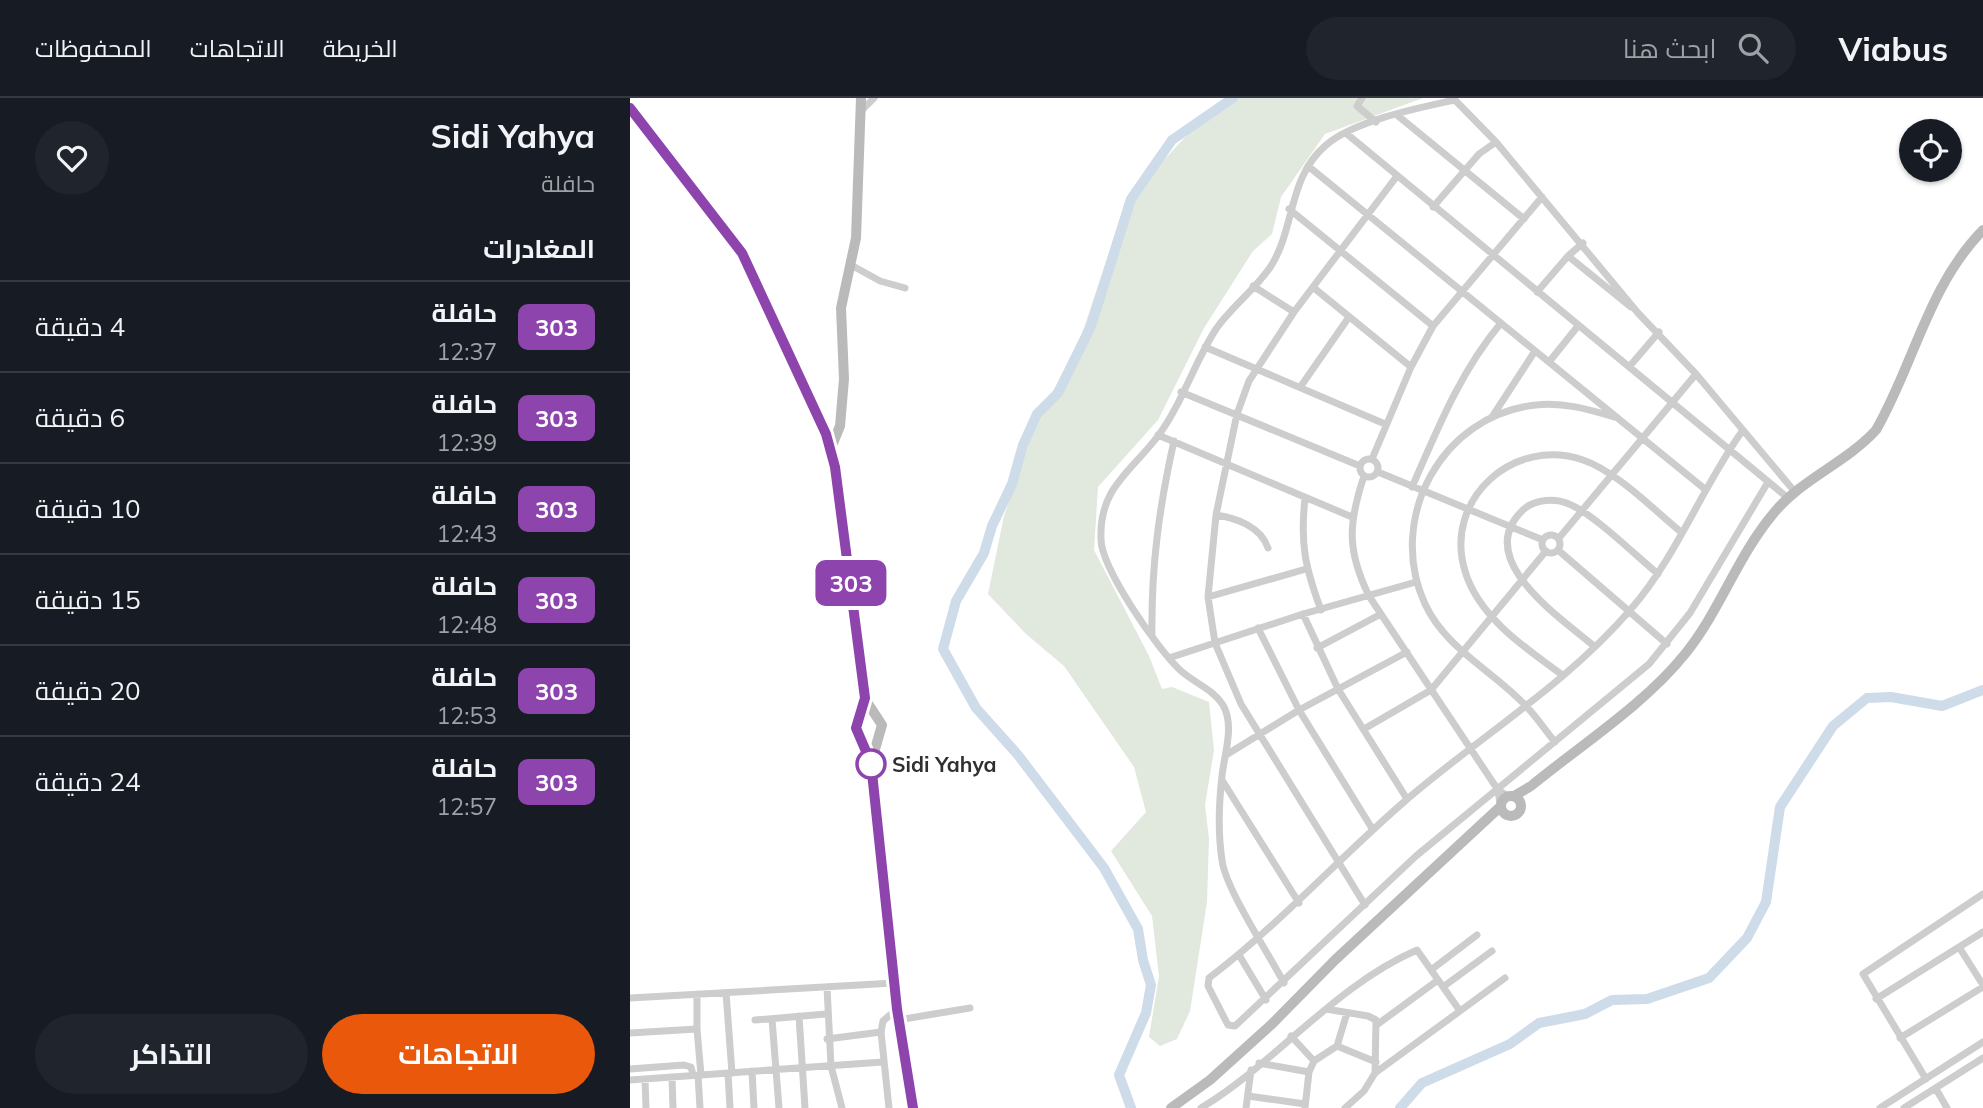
<!DOCTYPE html>
<html lang="ar">
<meta charset="utf-8">
<style>
body{margin:0;font-family:Mulish,Cairo,sans-serif;background:#20242c;color:#f1f3f6;direction:rtl;height:100vh;display:flex;flex-direction:column;font-size:26px;white-space:nowrap}
*{box-sizing:border-box;margin:0}
p{font-size:23px;color:#9ea1a6}
.icon{flex:none;width:38px;height:38px;fill:none;stroke:currentColor;stroke-width:2;stroke-linecap:round;stroke-linejoin:round}
.map{position:relative;flex:1;overflow:hidden;direction:ltr}
.details{display:flex;flex-direction:column;background:#171b24;width:630px}
.details>*{flex:none}
.badge{padding:0 14px;border-radius:10px;font-size:24px;line-height:46px}
.fabs{position:absolute;left:1269px;top:21px;display:grid;gap:14px}
.fabs a{display:grid;place-items:center;width:63px;height:63px;border-radius:50%;background:#171b24;box-shadow:0 2px 5px #0004;font-size:35px}
.map>.badge{position:absolute;translate:-50% -50%;box-shadow:0 0 0 4px #fff}
h2{padding:0 35px;font-size:26px;line-height:63px}
.round{display:grid;place-items:center;flex:none;width:74px;height:74px;border-radius:37px;background:#20242c}
.summary{display:flex;align-items:center;justify-content:space-between;height:119px;padding:0 35px}
h1{font-size:33px;font-weight:700;line-height:52px}
.cta{display:flex;gap:14px;margin-top:auto;padding:14px 35px}
.cta a{flex:1;height:80px;border-radius:42px;background:#ea580c;color:#fff;font-size:28px;font-weight:700;line-height:80px;text-align:center}
.cta a+a{background:#20242c;color:#f1f3f6}
ul{padding:0;list-style:none}
li{display:flex;align-items:center;gap:21px;height:91px;padding:0 35px;border-top:2px solid #363941}
li div{flex:1}
li b{display:block;font-size:26px}
li em{font-style:normal}
li .badge{min-width:77px;font-weight:700;text-align:center}
header{display:flex;align-items:center;gap:42px;box-sizing:border-box;height:98px;padding:0 35px;background:#171b24;border-bottom:2px solid #363941}
header strong{font-size:33px}
nav{display:flex;gap:38px;margin-inline-start:auto;font-size:24px}
.search{width:490px;height:63px;background:#20242c;display:flex;align-items:center;gap:18px;box-sizing:border-box;padding:0 24px;border-radius:38px;color:#9ea1a6;font-size:26px}
main{display:flex;flex:1;min-height:0}
.map>svg:first-child{display:block}
.green{fill:#e1e8dd}
.lines{fill:none;stroke-linecap:round;stroke-linejoin:round}
.river{stroke:#cedbe9;stroke-width:10}
.street{stroke:#cdcdcd;stroke-width:7}
.secondary{stroke:#bababa;stroke-width:10}
.line-casing{stroke:#fff;stroke-width:16}
.line{stroke:#8e44ad;stroke-width:10}
.stop-dot{fill:#fff;stroke:#8e44ad;stroke-width:3.5}
.labels{text-anchor:middle;dominant-baseline:central;stroke-width:7;stroke-linejoin:round;paint-order:stroke}
.stop-label{font-size:21px;font-weight:bold;fill:#303030;stroke:#fff;text-anchor:start}
</style>
<header>
<strong>Viabus</strong>
<div class="search"><svg class="icon" aria-label="search" viewBox="0 0 24 24"><circle cx="10" cy="10" r="6"/><path d="M15 15l6 6"/></svg>ابحث هنا</div>
<nav><a>الخريطة</a><a>الاتجاهات</a><a>المحفوظات</a></nav>
</header>
<main>
<div class="map">
<svg width="1353" height="1010" viewBox="0 0 1353 1010">
<rect width="100%" height="100%" fill="#fff"/>
<path class="green" d="M606 0H793L695 36 651 99 642 136 623 153 574 230 528 322 468 389 464 452 519 558 532 591 542 589 579 604 584 652 575 707 579 741 577 804 560 913 547 941 530 948 519 939 529 878 522 818 481 753 516 714 504 669 434 568 396 536 358 496 374 418 407 322 448 248 496 103 558 36Z"/>
<g class="lines">
<path class="river" d="M501 1010 489 977 516 915 521 887 513 862 508 831 474 770 388 657 346 610 313 551 326 503 354 455 362 428 382 386 393 347 407 316 428 295 461 228 501 101 542 42 603 0
M770 1010 792 985 880 946 909 925 955 916 982 902 1017 901 1079 880 1117 840 1136 804 1150 709 1203 628 1237 600 1261 599 1312 608 1353 592"/>
<path class="street" d="M732 0 727 8 746 24
M824 1 866 44 1008 215 1066 276 1165 394
M232 12 244 0
M767 17 894 121
M717 36 1158 400
M678 68 1076 392
M803 109 849 56 866 44
M659 111 803 228
M953 145 938 158 1001 209
M221 167 250 183 275 190
M623 188 664 214
M684 190 781 269
M907 194 938 158
M575 249 755 326
M919 264 948 228
M999 269 1029 234
M671 288 719 219
M551 294 730 368
M862 319 905 253
M1113 332C1072 389 1047 458 1001 511 937 586 849 639 775 703 708 761 650 826 579 880L578 888 598 927 605 928 786 758 1019 566 1060 515 1138 384
M528 337 722 419
M730 370a9 9 0 1 1 18 0a9 9 0 1 1-18 0Z
M742 361 781 269 803 228 912 99
M748 374 913 442
M734 378C718 426 717 453 739 498L868 692 870 706
M782 389C808 330 830 274 871 225
M675 400C670 446 675 469 691 512
M586 417C607 420 631 429 638 450
M912 446a9 9 0 1 1 18 0a9 9 0 1 1-18 0Z
M929 440 1066 276
M928 452 1037 546
M578 499 676 471
M673 516 708 591 777 701
M628 530 669 612 743 732
M522 538C521 469 529 410 544 343
M964 548C931 520 840 460 894 411 906 401 925 400 939 406 964 416 1006 458 1028 476
M687 550 751 516
M539 560 673 516 786 484
M931 576C895 550 848 518 835 473 813 401 884 338 953 362 986 373 1024 412 1051 434
M734 631 801 592 916 453
M925 644C915 632 906 618 895 607 862 572 816 551 795 506 756 421 811 317 906 307 933 304 958 311 984 319
M596 657 669 612 777 554
M592 682 669 805
M868 692 878 698
M735 807 611 606 585 545 578 499 586 417 607 316 619 283 664 214 767 78
M1329 849 1353 887
M609 857 636 902
M801 872 847 837
M654 885C639 856 595 790 592 762 588 736 589 704 592 678 594 657 605 628 593 607 583 591 564 585 550 572 528 552 471 470 471 441 469 390 500 375 528 338 552 306 564 265 586 231 602 208 626 191 641 168 665 130 658 80 695 48 723 23 788 10 825 2
M197 889 201 968 212 1010
M813 889 862 853
M96 895 102 975
M0 900 264 885
M1246 901 1353 834
M696 911 738 918 746 922 745 975
M830 913 875 880
M169 918 175 1010
M142 921 149 1010
M125 922 196 916
M268 922 340 910
M748 926 808 882
M67 931V896
M0 935 67 931 71 977
M661 938 684 963
M1270 940 1353 889
M197 941 251 934
M707 948 746 964
M629 965 679 974 675 1010
M0 971 54 967 61 969 63 977
M122 973 124 1010
M679 974 684 963 707 948 717 915
M98 975 100 1010
M68 977 70 1010
M42 979 43 1010
M15 981 16 1010
M1296 981 1233 876 1353 796
M0 982 253 964
M1306 991 1317 1010
M618 998 675 1006
M259 1010 251 934 253 923 267 911
M571 1010C647 964 704 888 787 852L830 913 745 975 734 993 715 1010
M616 1010 621 972
M1250 1010 1353 944
M1274 1010 1353 960"/>
<path class="secondary" d="M0 10 112 155 187 315 205 369 235 600 226 630 241 665
M201 350 210 328 214 281 211 210 226 140 231 0
M235 601 252 627 241 665 243 689 267 911 283 1010
M871 708a10 10 0 1 1 20 0a10 10 0 1 1-20 0Z
M884 698 901 688C951 647 1015 606 1055 556 1090 513 1107 459 1143 416 1171 381 1216 365 1246 332 1284 266 1298 188 1353 132
M541 1010 580 982 642 926 705 862 870 709"/>
</g>
<g class="lines">
<g class="line-casing">
<path id="line" d="M0 10 112 155 196 336 205 369 235 600 226 630 241 665 267 911 283 1010"/>
</g>
<use href="#line" class="line"/>
</g>
<circle class="stop-dot" cx="241" cy="666" r="14"/>
<g class="labels">
<g class="stop-label">
<text x="262" y="666">Sidi Yahya</text>
</g>
</g>
</svg>
<div class="fabs">
<a><svg class="icon" aria-label="locate" viewBox="0 0 24 24"><circle cx="12" cy="12" r="6"/><path d="M12 2v4M12 18v4M2 12h4M18 12h4"/></svg></a>
</div>
<b class="badge" style="left:221px;top:485px;background:#8e44ad;color:#fff">303</b>
</div>
<section class="details">
<div class="summary"><div><h1>Sidi Yahya</h1><p>حافلة</p></div><a class="round"><svg class="icon" aria-label="heart" viewBox="0 0 24 24"><path d="M12 20l-8-8c-3-5 5-10 8-4 3-6 11-1 8 4z"/></svg></a></div>
<h2>المغادرات</h2>
<ul>
<li><span class="badge" style="background:#8e44ad;color:#fff">303</span><div><b>حافلة</b><p>12:37</p></div><em>4 دقيقة</em></li>
<li><span class="badge" style="background:#8e44ad;color:#fff">303</span><div><b>حافلة</b><p>12:39</p></div><em>6 دقيقة</em></li>
<li><span class="badge" style="background:#8e44ad;color:#fff">303</span><div><b>حافلة</b><p>12:43</p></div><em>10 دقيقة</em></li>
<li><span class="badge" style="background:#8e44ad;color:#fff">303</span><div><b>حافلة</b><p>12:48</p></div><em>15 دقيقة</em></li>
<li><span class="badge" style="background:#8e44ad;color:#fff">303</span><div><b>حافلة</b><p>12:53</p></div><em>20 دقيقة</em></li>
<li><span class="badge" style="background:#8e44ad;color:#fff">303</span><div><b>حافلة</b><p>12:57</p></div><em>24 دقيقة</em></li>
</ul>
<div class="cta"><a>الاتجاهات</a><a>التذاكر</a></div>
</section>
</main>
